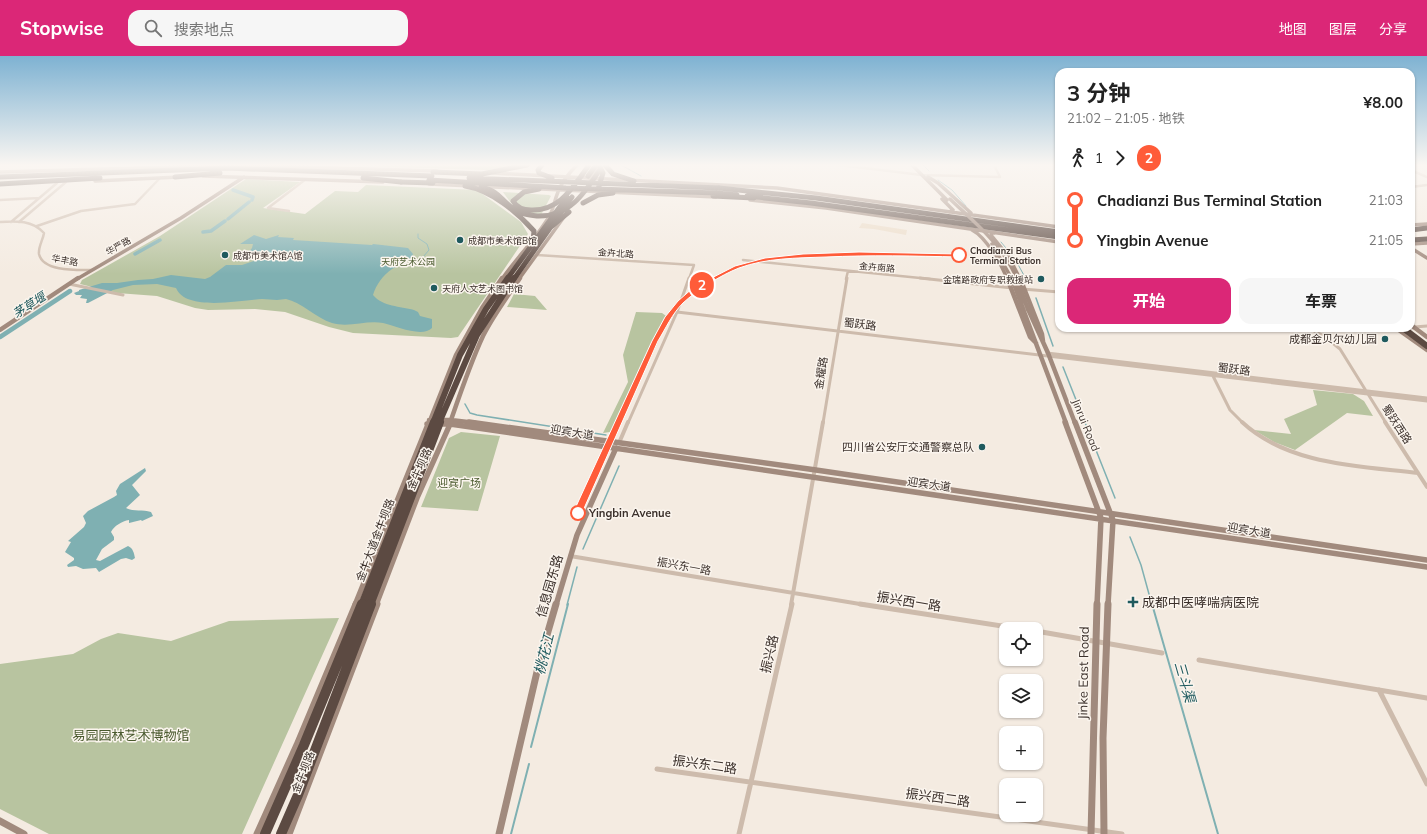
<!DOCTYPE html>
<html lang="zh">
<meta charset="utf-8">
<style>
body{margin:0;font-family:Mulish,"Noto Sans SC",sans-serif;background:#f6f6f6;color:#222;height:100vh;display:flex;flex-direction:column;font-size:15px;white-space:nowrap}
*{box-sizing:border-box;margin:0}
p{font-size:13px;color:#767676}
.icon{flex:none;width:22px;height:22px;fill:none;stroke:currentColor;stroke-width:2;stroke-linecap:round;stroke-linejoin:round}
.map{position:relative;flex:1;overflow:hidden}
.drawer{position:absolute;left:1055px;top:12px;width:360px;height:264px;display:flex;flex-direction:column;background:#fff;border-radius:12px;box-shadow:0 1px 3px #0004}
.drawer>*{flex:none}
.badge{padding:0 8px;border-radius:13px;font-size:14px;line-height:26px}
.buttons{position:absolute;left:999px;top:566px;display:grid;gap:8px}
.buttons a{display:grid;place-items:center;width:44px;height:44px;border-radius:8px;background:#fff;box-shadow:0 1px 3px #0004;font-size:20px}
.map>.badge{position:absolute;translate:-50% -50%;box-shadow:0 0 0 2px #fff}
.legs{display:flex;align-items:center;gap:6px;height:44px;padding:0 12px;font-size:13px}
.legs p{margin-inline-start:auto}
.overview{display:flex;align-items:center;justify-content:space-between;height:68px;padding:0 12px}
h1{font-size:22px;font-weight:700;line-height:30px}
.button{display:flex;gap:8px;margin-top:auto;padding:8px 12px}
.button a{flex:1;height:46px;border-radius:12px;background:#db2777;color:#fff;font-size:16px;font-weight:700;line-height:46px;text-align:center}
.button a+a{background:#f6f6f6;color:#222}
ul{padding:0 12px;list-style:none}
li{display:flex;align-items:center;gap:14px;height:40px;font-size:15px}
li i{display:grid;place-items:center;width:6px;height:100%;margin:0 5px;background:currentColor}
li i::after{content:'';width:10px;height:10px;margin:-5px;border:3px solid;border-radius:50%;background:#fff}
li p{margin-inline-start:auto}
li:first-child i{background:linear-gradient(#0000 50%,currentColor 0)}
li:last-child i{background:linear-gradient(currentColor 50%,#0000 0)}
header{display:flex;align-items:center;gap:24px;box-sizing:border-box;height:56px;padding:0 20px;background:#db2777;color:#fff}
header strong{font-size:19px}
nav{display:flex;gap:22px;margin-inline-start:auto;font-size:14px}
.search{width:280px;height:36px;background:#f6f6f6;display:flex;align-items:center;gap:10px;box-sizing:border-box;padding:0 14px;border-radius:12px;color:#767676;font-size:15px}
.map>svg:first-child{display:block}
.green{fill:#b8c4a0}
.plaza{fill:#ecdcc8}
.water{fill:#7fb0b2}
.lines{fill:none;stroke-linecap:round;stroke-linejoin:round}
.stream-far2{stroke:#7fb0b2;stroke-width:1}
.stream-far1{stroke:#7fb0b2;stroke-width:1.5}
.stream{stroke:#7fb0b2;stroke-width:2}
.canal-far1{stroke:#7fb0b2;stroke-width:3.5}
.canal{stroke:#7fb0b2;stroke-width:4.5}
.street-far3{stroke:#cdbbac;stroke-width:2.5}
.street-far2{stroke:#cdbbac;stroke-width:3}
.street-far1{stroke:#cdbbac;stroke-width:4}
.street{stroke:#cdbbac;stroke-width:5}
.secondary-far3{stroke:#a18a7d;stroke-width:3.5}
.secondary-far2{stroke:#a18a7d;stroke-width:4.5}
.secondary-far1{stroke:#a18a7d;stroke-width:5.5}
.secondary{stroke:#a18a7d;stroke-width:7}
.highway-far3{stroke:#5c4a42;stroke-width:5}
.highway-far2{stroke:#5c4a42;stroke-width:6}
.highway-far1{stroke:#5c4a42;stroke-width:8}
.highway{stroke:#5c4a42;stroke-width:10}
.secondary-bridge-far1{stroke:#a18a7d;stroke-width:3.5}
.secondary-bridge{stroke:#a18a7d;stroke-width:4.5}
.highway-bridge{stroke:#5c4a42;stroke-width:5}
.line-1{fill:#ff5c39;stroke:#fff}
.poi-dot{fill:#1f5a5e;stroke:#fbf5ee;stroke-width:1.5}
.stop-1-dot{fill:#fff;stroke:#ff5c39;stroke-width:2}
.labels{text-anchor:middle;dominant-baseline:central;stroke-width:3;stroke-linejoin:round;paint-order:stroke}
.far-poi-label{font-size:9px;fill:#3b302b;stroke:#fbf5ee;text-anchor:start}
.far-street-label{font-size:9px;fill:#3b302b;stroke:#fbf5ee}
.far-stop-label{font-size:9px;font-weight:bold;fill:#3b302b;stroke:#fbf5ee;text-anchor:start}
.far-park-label{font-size:9px;fill:#4a5a2e;stroke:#fbf5ee}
.street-label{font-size:11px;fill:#3b302b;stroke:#fbf5ee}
.poi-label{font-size:11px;fill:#3b302b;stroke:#fbf5ee;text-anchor:end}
.park-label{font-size:11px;fill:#4a5a2e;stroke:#fbf5ee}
.stop-label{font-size:11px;font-weight:bold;fill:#3b302b;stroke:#fbf5ee;text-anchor:start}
.water-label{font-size:12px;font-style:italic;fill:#1f5a5e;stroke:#fbf5ee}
.near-street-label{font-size:13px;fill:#3b302b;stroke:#fbf5ee}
.near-poi-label{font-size:13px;fill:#3b302b;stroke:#fbf5ee;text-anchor:start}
.near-park-label{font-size:13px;fill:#4a5a2e;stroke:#fbf5ee}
.near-water-label{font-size:14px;font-style:italic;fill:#1f5a5e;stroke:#fbf5ee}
</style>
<header>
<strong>Stopwise</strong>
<div class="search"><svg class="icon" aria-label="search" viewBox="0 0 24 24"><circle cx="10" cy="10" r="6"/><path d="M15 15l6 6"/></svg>搜索地点</div>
<nav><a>地图</a><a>图层</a><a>分享</a></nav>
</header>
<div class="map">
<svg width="1427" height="778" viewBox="0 0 1427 778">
<rect width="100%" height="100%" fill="#f4ebe1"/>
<path class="green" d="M320 109H519L488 114Z
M246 123 300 126 263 152 305 158 335 135 358 136 366 129 477 134 521 166 528 178 458 281 451 282 353 277 329 271 285 256 255 253 208 254 195 252 157 240 117 237 80 228 82 224 160 180Z
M503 136 549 139 551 140 541 159C519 155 516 155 503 136Z
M514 238 535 240 547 254 507 251Z
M636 256 662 257 669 262 617 375 603 377 628 326 623 299Z
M1313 334 1353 338 1364 345 1373 360 1347 357 1295 394 1274 386 1254 374 1291 378 1284 363 1317 349Z
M461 376 500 380 478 455 421 451 449 382Z
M339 562 242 778H49L0 753V608L73 598 101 583 118 577 171 585 229 565Z"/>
<path class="plaza" d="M862 167 881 170 907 174 906 179 874 173 859 172Z"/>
<path class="water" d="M254 179 266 183 279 179 278 181 294 182 293 184 372 189 373 188 408 192 413 198C410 206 400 209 392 213 383 219 376 229 373 239 383 251 400 250 414 254L418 256 420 260 432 263V272C422 282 396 270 383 267 366 264 349 272 332 267 316 262 301 246 286 243 283 243 280 244 277 244 272 244 267 243 262 243 241 244 186 256 176 232L157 228 133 229 113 234 88 247H86L87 243 80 242 82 239H76L74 237 79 235V234L102 227H117L138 224 153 223 171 219 205 223 210 221 226 209H242L257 204 258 201 248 197 252 192 253 188H240Z
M145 412 146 415 132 429 140 439 126 452C134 456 143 453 151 456L153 460 142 465 141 464 129 467V464C122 465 114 470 111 476L114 481V484L102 493 96 504 100 505 128 490C133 492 134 497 135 502L132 504 126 502 121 503 99 516 96 512 83 513 76 510 68 511 67 509 74 504V502L65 496 71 486 68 485 84 471 86 467 83 460 88 455 114 441 117 439 116 435 120 428Z"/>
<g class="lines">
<path class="stream-far2" d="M621 109 641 120
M923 109 929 115
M938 124 952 134 966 150
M1001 186 1015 203 1026 223
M408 208 423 201 429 194 427 188 418 182V178"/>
<path class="stream-far1" d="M1025 222 1026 224
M1036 242 1053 290
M1063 311 1115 442
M465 348 470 357 477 359 606 379
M1130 481 1141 509 1152 549
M583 493 619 410
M567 549 577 511"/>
<path class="stream" d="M1152 548 1218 778
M531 691 568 548
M511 778 529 708"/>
<path class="canal-far1" d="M233 134 253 141 252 144
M228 163 249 146
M203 176 211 175 225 165
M135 198 160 184"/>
<path class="canal" d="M0 281 70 235"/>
<path class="street-far3" d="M839 109 922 119 1000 121 994 109
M1411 114 1427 121
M1411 131 1427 129
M0 144 39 142
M289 155 268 152 306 123
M0 166C17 165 32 164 44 177 43 184 38 191 39 198 43 216 78 214 92 214
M11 166 57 127
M19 166 66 126
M37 170 81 155 135 148 160 122
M537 199 694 209 689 223
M743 204 930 223
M846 223 848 215"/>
<path class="street-far2" d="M920 222 1012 232
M69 228 123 239
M1022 233 1059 236
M677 256 1427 345
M1414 271 1427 270
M1308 272 1324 280 1340 293 1386 367
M1047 297 1427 342
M1213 320 1230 354 1243 367
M628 367 677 256 689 222
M823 367 847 222"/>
<path class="street-far1" d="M1242 366C1288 409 1359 410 1418 417
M1385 366 1427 431
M619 387 628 366
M570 500 866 549
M791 549 823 366"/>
<path class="street" d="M860 548 1021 573
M1036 575 1162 597
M1199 604 1427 642
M1379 634 1427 728
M657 713 1122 778
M739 778 792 548"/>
<path class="secondary-far3" d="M912 109 947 144
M0 116 238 109 437 115
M493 117 777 132 1059 171
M203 120 383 126
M928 121 938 127 971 157
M590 123 600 109
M95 125 179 121
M429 128 716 141
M942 143 953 154 949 156
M750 144 826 152 1059 186
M1411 169 1427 168
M972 174C986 181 1002 209 1007 223
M995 177H992L991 179 1009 201 1020 223
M1411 188 1427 187
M1411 192 1427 202
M77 223 181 162 244 121
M502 223C517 201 538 181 551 157 554 150 555 143 558 136 562 125 569 117 577 109
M519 223 564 161"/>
<path class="secondary-far2" d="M1007 222 1030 281 1036 287
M1020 222 1042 278 1043 285
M1023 253 1066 367
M1028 253 1048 297 1075 367
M1411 269 1427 281
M1396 272 1427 294
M0 274 78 222
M429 364H451L476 367
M429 367 456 299 482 252 502 222
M450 367C460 338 470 308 483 280 493 260 507 241 520 222"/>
<path class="secondary-far1" d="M469 366 816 414 1427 504
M1065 366 1101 462 1097 549
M1075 366 1113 464 1108 549
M427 368H450L1427 511
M355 549 429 366
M376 549 417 442 451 366
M556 549 577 479 616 392"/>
<path class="secondary" d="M0 765 24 778
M257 778 297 689 356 548
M289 778 377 548
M499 778 540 603 556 548
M1091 778 1097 548
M1104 778 1103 682 1108 548"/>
<path class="highway-far3" d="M582 119 589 109
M588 120 596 109
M0 121 227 112 432 120
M175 121 220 117
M363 122 401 126
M0 128 100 122
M719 132 816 142 1059 176
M717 137 737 139
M747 140 811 147 1059 181
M1411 174 1427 172
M1411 184 1427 183
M507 223 567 141
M514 223 572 141"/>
<path class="highway-far2" d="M1403 272 1427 290
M433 367 460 299 486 253 508 222
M439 367 477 279 514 222"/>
<path class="highway-far1" d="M362 549 434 366
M370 549 440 366"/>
<path class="highway" d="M265 778 304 689 362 548
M281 778 298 739 371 548"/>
<path class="secondary-bridge-far1" d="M950 143C976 168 1003 189 1017 223
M992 188 1012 223"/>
<path class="secondary-bridge" d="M1012 222 1023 253
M1016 222 1028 253"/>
<path class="highway-bridge" d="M542 109 538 114 539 117 552 122
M599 109 603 117 599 130
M605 109 613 118 634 125
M433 116 482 118 527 109
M469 122 719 132
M429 124 566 132 717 137
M401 126 433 127
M465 130C491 134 517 156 534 175L533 186
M481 131C501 136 499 143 514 153 521 158 529 159 537 160 569 161 584 138 599 115
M539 133 524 136 513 145C517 152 523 154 531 154 556 155 569 137 582 119
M713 140 754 142
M583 147 598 139 613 137
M552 170 569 156"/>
</g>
<linearGradient id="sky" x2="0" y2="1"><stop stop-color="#7eb2d2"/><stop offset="0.5" stop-color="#faf6f2"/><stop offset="1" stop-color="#faf6f2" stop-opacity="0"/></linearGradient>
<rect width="1427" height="218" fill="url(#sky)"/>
<path class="line-1" d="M859 196 959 198 962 199 959 201C915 200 870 199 826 201 797 202 766 202 739 212 721 219 697 234 683 247 672 258 666 272 658 285L582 457 578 460 575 459 573 457 652 285 665 261 678 245 694 231 735 210 765 202 803 198Z"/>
<g class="poi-dot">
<circle cx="460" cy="184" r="4"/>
<circle cx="225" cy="199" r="4"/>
<circle cx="1041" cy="223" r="4"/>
<circle cx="434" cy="232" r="4"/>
<circle cx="1385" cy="283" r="4"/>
<circle cx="982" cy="391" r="4"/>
<path d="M1131 540h4v4h4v4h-4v4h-4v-4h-4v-4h4z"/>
</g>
<g class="stop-1-dot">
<circle cx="959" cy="199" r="7"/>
<circle cx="578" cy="457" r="7"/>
</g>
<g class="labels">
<g class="far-poi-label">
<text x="468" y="184">成都市美术馆B馆</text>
<text x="233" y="199">成都市美术馆A馆</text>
<text x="1033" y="223" text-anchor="end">金瑞路政府专职救援站</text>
<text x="442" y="232">天府人文艺术图书馆</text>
</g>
<g class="far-street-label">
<text transform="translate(118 190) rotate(-30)">华严路</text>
<text transform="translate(616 197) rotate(4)">金卉北路</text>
<text transform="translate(65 204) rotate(10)">华丰路</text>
<text transform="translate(877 211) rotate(5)">金卉南路</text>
</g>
<g class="far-stop-label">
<text x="970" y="194">Chadianzi Bus<tspan x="970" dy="10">Terminal Station</tspan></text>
</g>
<g class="far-park-label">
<text x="408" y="205">天府艺术公园</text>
</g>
<g class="street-label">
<text transform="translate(860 268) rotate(7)">蜀跃路</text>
<text transform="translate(1234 313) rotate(7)">蜀跃路</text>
<text transform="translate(821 317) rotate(-81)">金耀路</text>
<text transform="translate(1397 368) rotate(57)">蜀跃西路</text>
<text transform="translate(1086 369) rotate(68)">Jinrui Road</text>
<text transform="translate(572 376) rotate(9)">迎宾大道</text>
<text transform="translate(419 413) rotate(-66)">金牛坝路</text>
<text transform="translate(929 428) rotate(8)">迎宾大道</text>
<text transform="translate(1249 474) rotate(9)">迎宾大道</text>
<text transform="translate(375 484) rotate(-69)">金牛大道金牛坝路</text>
<text transform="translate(684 510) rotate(10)">振兴东一路</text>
<text transform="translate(303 716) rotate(-69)">金牛坝路</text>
</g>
<g class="poi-label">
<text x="1377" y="283">成都金贝尔幼儿园</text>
<text x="974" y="391">四川省公安厅交通警察总队</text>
</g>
<g class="park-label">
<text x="459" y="427">迎宾广场</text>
</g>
<g class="stop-label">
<text x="589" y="457">Yingbin Avenue</text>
</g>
<g class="water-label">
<text transform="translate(29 249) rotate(-33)">茅草堰</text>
</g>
<g class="near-street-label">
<text transform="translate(549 530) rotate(-74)">信息园东路</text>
<text transform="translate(909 545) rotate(9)">振兴西一路</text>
<text transform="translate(769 598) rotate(-77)">振兴路</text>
<text transform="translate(1083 617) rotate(-89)">Jinke East Road</text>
<text transform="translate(705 708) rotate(8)">振兴东二路</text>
<text transform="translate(938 741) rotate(8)">振兴西二路</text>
</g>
<g class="near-poi-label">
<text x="1142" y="546">成都中医哮喘病医院</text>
</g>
<g class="near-park-label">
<text x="131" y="679">易园园林艺术博物馆</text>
</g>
<g class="near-water-label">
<text transform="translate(544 598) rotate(-76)">桃花江</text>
<text transform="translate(1185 626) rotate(74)">三斗渠</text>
</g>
</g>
</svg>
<div class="buttons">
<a><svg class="icon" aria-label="locate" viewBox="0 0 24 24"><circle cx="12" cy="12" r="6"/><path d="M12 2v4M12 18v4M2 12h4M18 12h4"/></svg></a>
<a><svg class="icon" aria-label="layers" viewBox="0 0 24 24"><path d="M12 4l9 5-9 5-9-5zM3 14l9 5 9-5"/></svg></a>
<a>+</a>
<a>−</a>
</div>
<b class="badge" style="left:702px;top:229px;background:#ff5c39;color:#fff">2</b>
<section class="drawer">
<div class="overview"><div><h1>3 分钟</h1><p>21:02 – 21:05 · 地铁</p></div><b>¥8.00</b></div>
<div class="legs"><svg class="icon" aria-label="walk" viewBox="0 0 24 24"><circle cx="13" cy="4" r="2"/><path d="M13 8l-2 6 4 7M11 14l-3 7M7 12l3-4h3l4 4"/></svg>1<svg class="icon" aria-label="forward" viewBox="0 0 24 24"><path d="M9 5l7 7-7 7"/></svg><b class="badge" style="background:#ff5c39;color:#fff">2</b></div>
<ul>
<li><i style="color:#ff5c39"></i><b>Chadianzi Bus Terminal Station</b><p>21:03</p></li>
<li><i style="color:#ff5c39"></i><b>Yingbin Avenue</b><p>21:05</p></li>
</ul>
<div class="button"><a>开始</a><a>车票</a></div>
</section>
</div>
